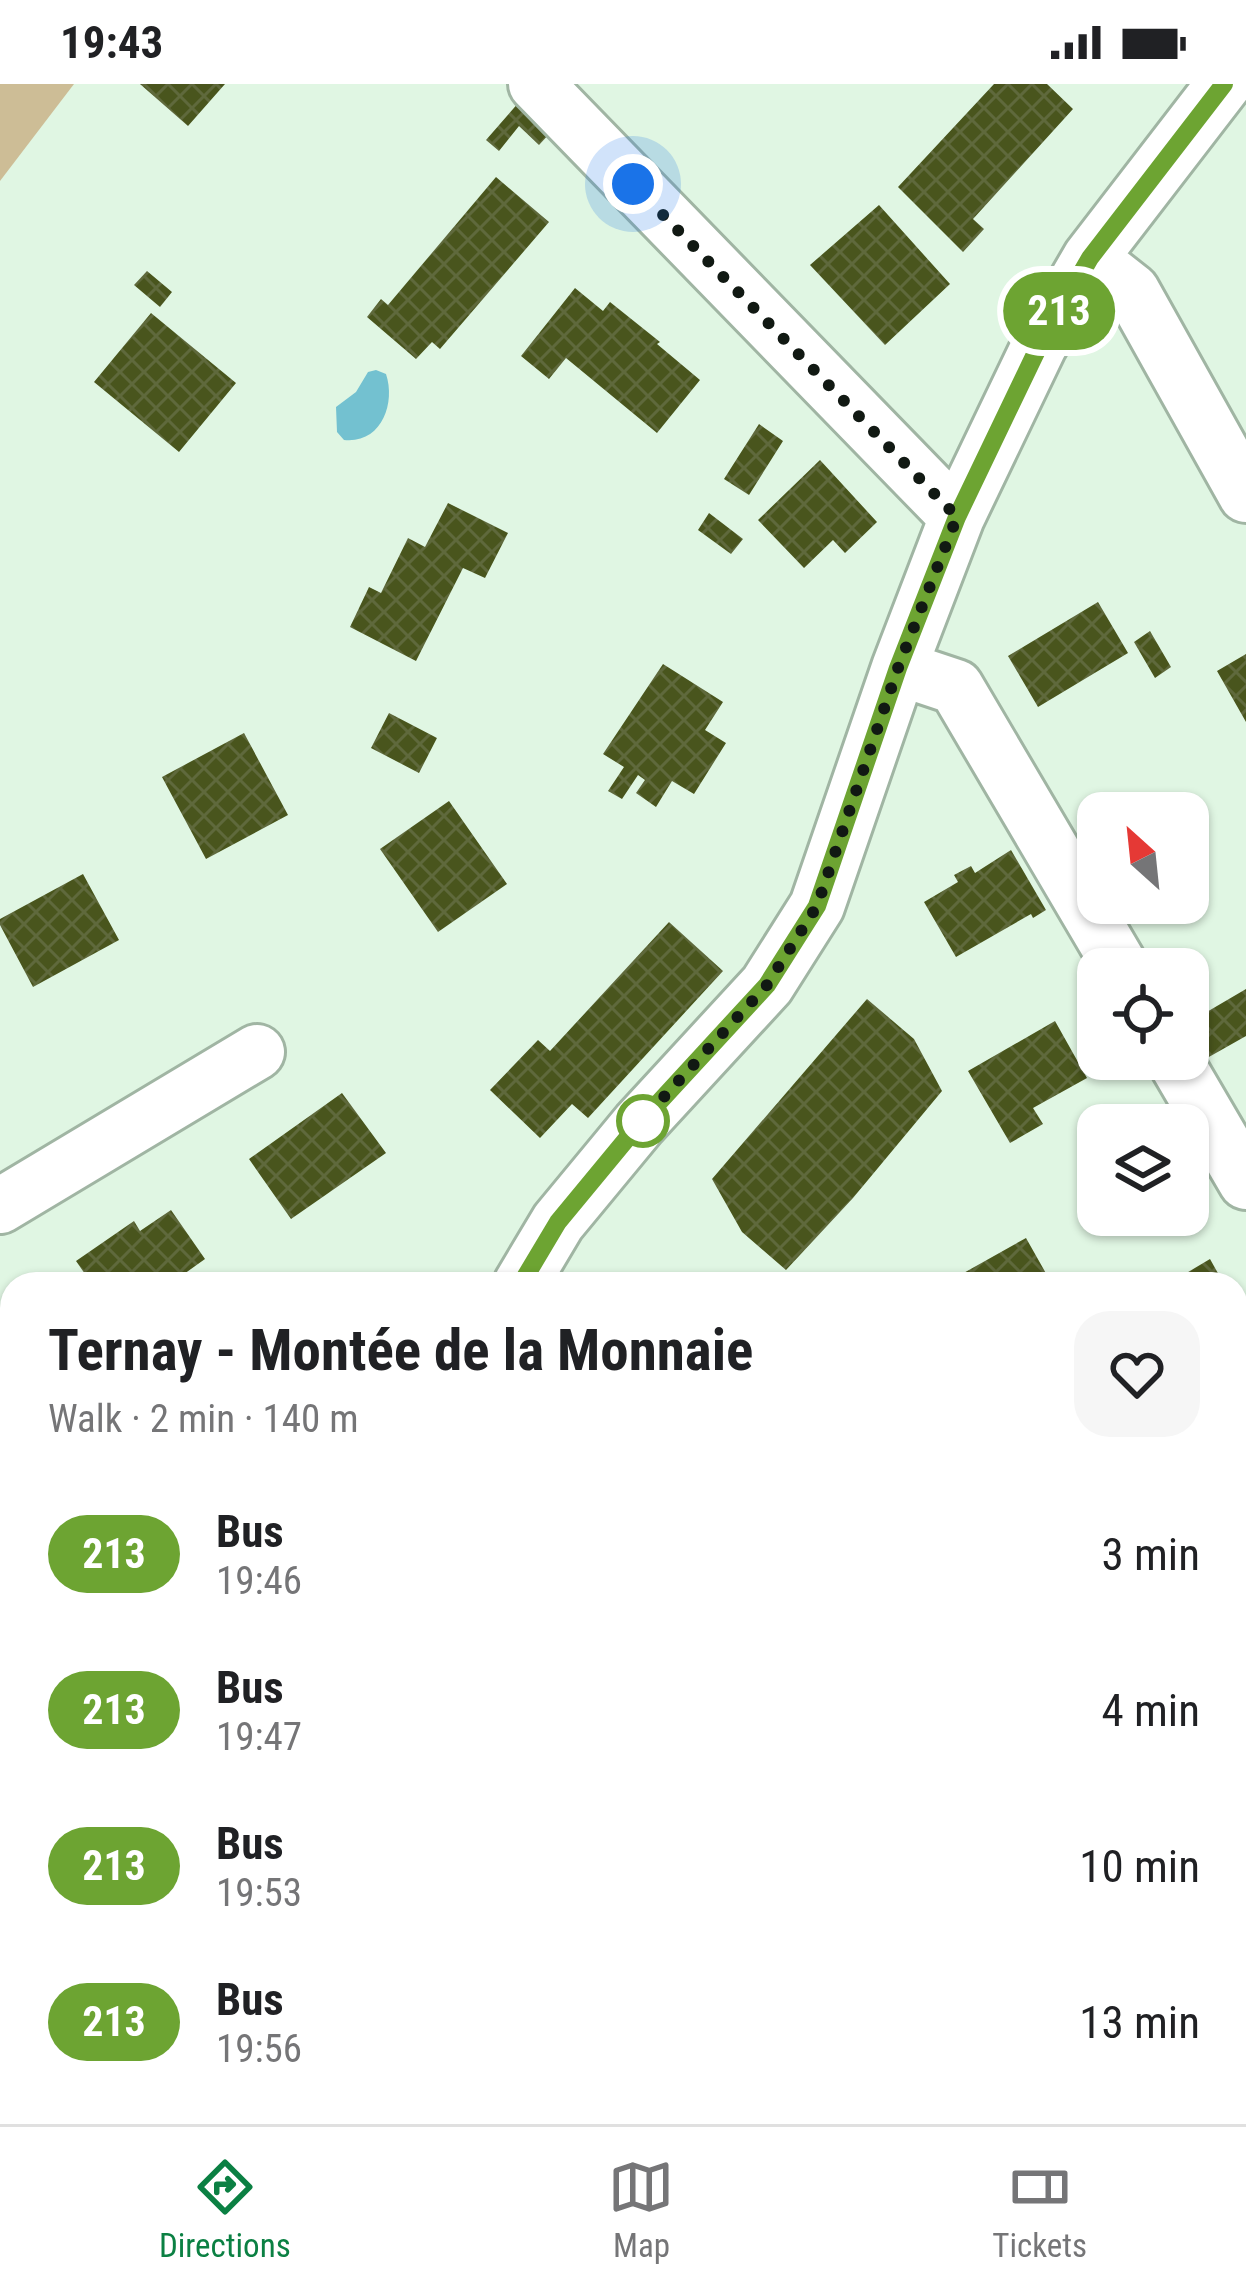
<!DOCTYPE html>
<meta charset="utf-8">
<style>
body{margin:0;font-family:"Roboto Condensed",sans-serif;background:#f6f6f6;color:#202124;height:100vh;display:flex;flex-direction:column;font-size:45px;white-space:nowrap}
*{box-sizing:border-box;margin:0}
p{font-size:39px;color:#757577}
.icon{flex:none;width:66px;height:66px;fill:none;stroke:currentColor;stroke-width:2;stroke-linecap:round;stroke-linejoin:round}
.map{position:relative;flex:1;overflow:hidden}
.panel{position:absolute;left:0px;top:1188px;width:1248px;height:852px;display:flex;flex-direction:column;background:#fff;border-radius:36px 36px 0 0;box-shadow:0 3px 9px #0004}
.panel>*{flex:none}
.badge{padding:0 24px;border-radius:39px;font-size:42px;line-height:78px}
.needle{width:78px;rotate:333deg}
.controls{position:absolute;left:1077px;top:708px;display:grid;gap:24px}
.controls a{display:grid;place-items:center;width:132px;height:132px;border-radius:24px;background:#fff;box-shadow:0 3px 9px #0004;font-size:60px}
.you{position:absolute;width:60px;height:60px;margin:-30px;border:9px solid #fff;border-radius:50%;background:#1a73e8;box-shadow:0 0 0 18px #1a73e833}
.map>.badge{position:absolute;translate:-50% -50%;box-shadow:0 0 0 6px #fff}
.round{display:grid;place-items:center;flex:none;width:126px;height:126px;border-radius:36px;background:#f6f6f6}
.summary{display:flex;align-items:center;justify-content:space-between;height:204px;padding:0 48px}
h1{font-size:57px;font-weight:700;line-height:90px}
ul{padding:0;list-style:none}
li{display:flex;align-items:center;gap:36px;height:156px;padding:0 48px}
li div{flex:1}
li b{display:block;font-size:45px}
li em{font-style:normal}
li .badge{min-width:132px;font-weight:700;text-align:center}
.status{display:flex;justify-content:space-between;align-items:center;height:84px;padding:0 60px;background:#fff;direction:ltr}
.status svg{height:33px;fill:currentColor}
.dock{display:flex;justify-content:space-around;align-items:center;height:168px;border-top:3px solid #e0e0e0;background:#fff;font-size:33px;color:#757577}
.dock a{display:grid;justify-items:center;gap:6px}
.dock .current{color:#0b8043}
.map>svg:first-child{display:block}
.pitch{fill:#cdbd96}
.water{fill:#73c1d0}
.building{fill:url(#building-cross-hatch)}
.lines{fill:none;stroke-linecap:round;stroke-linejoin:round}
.minor-casing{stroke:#a0b5a3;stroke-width:60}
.minor{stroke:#fff;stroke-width:54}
.line-casing{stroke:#fff;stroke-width:27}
.line{stroke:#6da432;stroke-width:18}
.walk{stroke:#111913;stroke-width:12;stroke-dasharray:0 21.6}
.stop-dot{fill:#fff;stroke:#6da432;stroke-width:6}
</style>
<div class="status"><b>19:43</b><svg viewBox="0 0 49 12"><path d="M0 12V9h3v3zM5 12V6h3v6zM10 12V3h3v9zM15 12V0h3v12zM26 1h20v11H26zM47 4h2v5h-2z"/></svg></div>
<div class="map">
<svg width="1246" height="2040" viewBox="0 0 1246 2040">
<defs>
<pattern id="building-cross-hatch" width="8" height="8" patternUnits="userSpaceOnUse" patternTransform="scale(3)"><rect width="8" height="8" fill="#49551d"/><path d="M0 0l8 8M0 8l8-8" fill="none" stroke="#5f693c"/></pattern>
</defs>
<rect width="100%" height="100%" fill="#e0f6e3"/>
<path class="pitch" d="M0 0H74L0 97Z"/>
<path class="water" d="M376 286 386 290C396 320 381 360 344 356L337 348 336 323 356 308 368 288Z"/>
<path class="building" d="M140 0H225L188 42Z
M994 0H1047L1073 25 973 135 984 145 963 168 898 103Z
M520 17 551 48 539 61 519 42 499 67 486 56Z
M496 93 549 138 440 265 432 258 416 275 367 233 381 215 388 221Z
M879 121 950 200 885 261 810 181Z
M147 187 172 208 160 223 134 201Z
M575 204 603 227 610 218 660 258 657 260 700 296 657 349 566 274 549 295 521 272Z
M151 229 236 299 179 368 94 298Z
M759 340 783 357 749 411 724 395Z
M820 376 877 438 845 469 833 456 804 484 758 436Z
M448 419 508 449 485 494 463 484 416 577 350 543 369 503 381 509 408 454 425 463Z
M709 429 743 455 731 470 698 446Z
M1098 518 1128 569 1038 623 1008 572Z
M1150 547 1171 583 1155 594 1134 558Z
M1246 570V638L1217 587Z
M663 580 723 618 705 646 726 659 694 710 672 697 656 723 636 709 645 696 638 691 622 715 608 707 624 683 603 670Z
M389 629 437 654 419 689 371 664Z
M244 649 288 731 206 775 162 693Z
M449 717 507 800 438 848 380 765Z
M1011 766 1046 826 1033 834 1031 830 956 873 924 818 958 798 954 791 971 782 975 789Z
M83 790 119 856 33 903 0 841V835Z
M669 838 723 887 588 1034 572 1020 540 1054 490 1006 538 956 550 967Z
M1246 905V952L1200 978 1188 957V939Z
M867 915 914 955 942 1007 853 1114 786 1186 742 1148 712 1095Z
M1055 937 1087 994 1033 1024 1043 1040 1010 1059 968 987Z
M342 1009 386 1069 291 1135 249 1075Z
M171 1126 205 1175 170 1200H92L76 1177 134 1137 140 1147Z
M1026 1154 1052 1200H944Z
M1210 1175 1224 1200H1168Z
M1236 1220 1246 1238V1289L1236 1295Z
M12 1587V1634L0 1639V1592Z
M12 1861V1918L0 1910V1879Z
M1246 1950V2019L1236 2020V1951Z
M947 2028H1044L1046 2040H995L994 2033 948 2036Z
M1160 2028H1216L1217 2040H1161Z"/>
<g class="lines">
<g class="minor-casing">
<path id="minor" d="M536 0 957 433
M1090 174 1132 207 1246 411
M899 584 956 603 1122 885
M1174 975 1246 1098
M0 1122 257 968
M521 1200 558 1138 639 1040 767 901 817 822 899 584 957 433 1039 262 1090 174 1224 0
M0 1260 12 1274
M0 1367 12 1358
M270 2028 284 2040"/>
</g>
<use href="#minor" class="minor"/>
</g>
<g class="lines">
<g class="line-casing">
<path id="line" d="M521 1200 558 1138 639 1040 767 901 817 822 898 584 957 433 1039 262 1090 174 1224 0"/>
</g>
<use href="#line" class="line"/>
<path class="walk" d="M633 100 957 433 898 584 817 822 767 901 639 1040 643 1037"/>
</g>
<circle class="stop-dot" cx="643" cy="1037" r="24"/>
</svg>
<div class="controls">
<a><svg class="needle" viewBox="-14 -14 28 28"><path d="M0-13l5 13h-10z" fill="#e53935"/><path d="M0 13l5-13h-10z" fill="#757577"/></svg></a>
<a><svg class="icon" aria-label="locate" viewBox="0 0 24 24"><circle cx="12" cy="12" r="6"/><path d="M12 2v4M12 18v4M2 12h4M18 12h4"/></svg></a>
<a><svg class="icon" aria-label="layers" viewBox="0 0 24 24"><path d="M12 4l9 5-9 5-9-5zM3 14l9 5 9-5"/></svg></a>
</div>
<div class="you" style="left:633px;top:100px"></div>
<b class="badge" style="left:1059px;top:227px;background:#6da432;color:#fff">213</b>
<section class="panel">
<div class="summary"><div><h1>Ternay - Montée de la Monnaie</h1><p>Walk · 2 min · 140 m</p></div><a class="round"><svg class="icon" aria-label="heart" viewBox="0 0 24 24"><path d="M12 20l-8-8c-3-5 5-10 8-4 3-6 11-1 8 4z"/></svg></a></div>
<ul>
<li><span class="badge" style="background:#6da432;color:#fff">213</span><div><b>Bus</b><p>19:46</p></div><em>3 min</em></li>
<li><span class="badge" style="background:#6da432;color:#fff">213</span><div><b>Bus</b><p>19:47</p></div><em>4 min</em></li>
<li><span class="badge" style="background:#6da432;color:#fff">213</span><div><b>Bus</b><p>19:53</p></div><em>10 min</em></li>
<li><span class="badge" style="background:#6da432;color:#fff">213</span><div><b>Bus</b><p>19:56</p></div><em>13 min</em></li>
</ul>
</section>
</div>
<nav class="dock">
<a class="current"><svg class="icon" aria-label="directions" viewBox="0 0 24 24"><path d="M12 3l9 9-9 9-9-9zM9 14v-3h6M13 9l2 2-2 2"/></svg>Directions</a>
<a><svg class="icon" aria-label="map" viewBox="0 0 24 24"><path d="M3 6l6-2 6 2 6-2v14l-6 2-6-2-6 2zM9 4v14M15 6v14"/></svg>Map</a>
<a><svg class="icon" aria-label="tickets" viewBox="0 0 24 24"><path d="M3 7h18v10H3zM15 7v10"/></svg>Tickets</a>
</nav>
